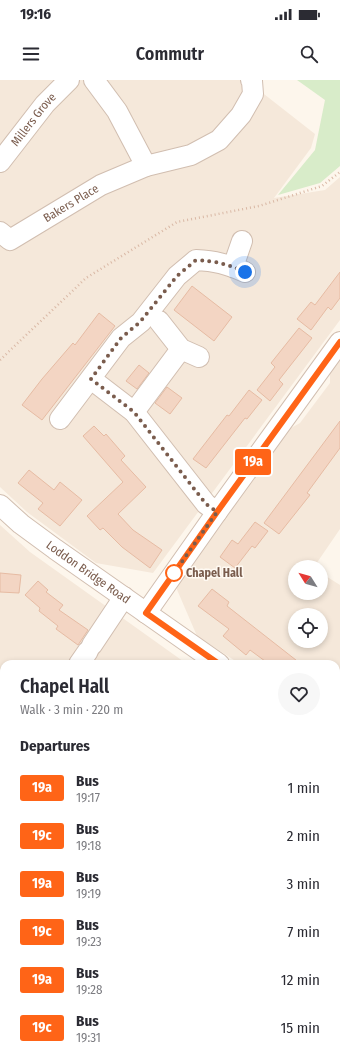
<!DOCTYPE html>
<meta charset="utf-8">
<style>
body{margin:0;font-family:"Fira Sans Condensed",sans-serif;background:#f7f7f7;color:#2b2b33;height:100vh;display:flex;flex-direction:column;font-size:15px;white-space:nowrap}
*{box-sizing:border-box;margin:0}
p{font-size:13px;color:#7c7c81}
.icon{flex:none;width:22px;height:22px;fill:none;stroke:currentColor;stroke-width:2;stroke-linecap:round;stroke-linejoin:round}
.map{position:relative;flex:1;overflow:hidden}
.side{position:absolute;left:0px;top:580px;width:340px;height:400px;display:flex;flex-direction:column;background:#fff;border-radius:12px 12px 0 0;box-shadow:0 2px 6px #0003}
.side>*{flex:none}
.badge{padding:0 8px;border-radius:3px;font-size:14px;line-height:26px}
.needle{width:26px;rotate:307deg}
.buttons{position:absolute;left:288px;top:480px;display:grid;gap:8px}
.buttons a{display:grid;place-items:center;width:40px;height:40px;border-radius:50%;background:#fff;box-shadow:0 2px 6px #0003;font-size:20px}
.you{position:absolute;width:20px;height:20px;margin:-10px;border:3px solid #fff;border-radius:50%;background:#1a73e8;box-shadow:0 0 0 6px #1a73e833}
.map>.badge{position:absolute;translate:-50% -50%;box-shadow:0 0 0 2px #fff}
h2{padding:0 20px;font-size:15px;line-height:36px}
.round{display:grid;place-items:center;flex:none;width:42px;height:42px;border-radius:21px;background:#f7f7f7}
.head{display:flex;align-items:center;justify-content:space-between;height:68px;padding:0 20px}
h1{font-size:19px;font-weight:600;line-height:30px}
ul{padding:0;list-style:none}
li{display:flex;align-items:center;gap:12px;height:48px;padding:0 20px}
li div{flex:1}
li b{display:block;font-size:15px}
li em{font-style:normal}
li .badge{min-width:44px;font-weight:700;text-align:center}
.status{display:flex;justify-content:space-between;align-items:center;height:28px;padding:0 20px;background:#fff;direction:ltr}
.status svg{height:11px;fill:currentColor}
header{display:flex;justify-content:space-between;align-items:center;height:52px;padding:0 20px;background:#fff;font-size:18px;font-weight:600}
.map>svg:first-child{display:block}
.residential{fill:#f5e8da;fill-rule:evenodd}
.green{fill:#d8ecc9}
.building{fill:#f3d5c3;stroke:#e6bba3}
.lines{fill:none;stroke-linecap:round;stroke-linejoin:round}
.minor-casing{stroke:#d1beb0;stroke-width:22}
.path{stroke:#d9b8a5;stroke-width:2.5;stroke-dasharray:1 3;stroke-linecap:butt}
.minor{stroke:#fff;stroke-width:20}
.line-casing{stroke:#fff;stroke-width:9}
.line{stroke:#ff6417;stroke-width:6}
.walk{stroke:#7a5c4d;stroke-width:4;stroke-dasharray:0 7.2}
.stop-dot{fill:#fff;stroke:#ff6417;stroke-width:2}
.labels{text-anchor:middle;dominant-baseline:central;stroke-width:3;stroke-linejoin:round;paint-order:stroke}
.street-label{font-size:12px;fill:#7a5c4d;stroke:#fffaf3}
.stop-label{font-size:12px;font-weight:bold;fill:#7a5c4d;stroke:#fffaf3;text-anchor:start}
</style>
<div class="status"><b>19:16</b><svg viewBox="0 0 49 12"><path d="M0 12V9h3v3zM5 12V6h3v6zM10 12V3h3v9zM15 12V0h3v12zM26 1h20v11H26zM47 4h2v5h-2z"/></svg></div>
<header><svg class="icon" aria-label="menu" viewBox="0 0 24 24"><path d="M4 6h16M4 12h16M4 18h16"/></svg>Commutr<svg class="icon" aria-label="search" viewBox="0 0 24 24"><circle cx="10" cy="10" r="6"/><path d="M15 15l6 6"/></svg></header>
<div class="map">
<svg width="340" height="980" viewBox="0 0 340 980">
<rect width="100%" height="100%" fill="#fdf6ec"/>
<path class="residential" d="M0 0H246L315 54 311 68 274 118 325 110 340 97V240L153 493 96 483 27 432 0 407Z
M340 279V449L314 487H295V513H321V493L340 505V611L336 616V584H240L197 556 175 505 291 348 300 343 330 303V293ZM295 535H321V561H295Z
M0 445 30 472 187 584H4V912L0 901Z
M336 705 340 707V980H40L37 976H336Z"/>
<path class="green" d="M297 0H340V86L320 103 278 115 315 70 325 20Z"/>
<path class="building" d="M340 192V218L331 230 328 227 311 250 297 239 311 222 315 225Z
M192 206 232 237 214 261 174 230Z
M99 233 115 246 42 340 22 325 42 299 73 263 75 265Z
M299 248 312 258 279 300 283 304 270 321 257 310 275 287 271 283Z
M139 285 149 293 137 309 126 301Z
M167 307 182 318 170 334 155 323Z
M249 310 262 320 247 339 245 338 206 388 193 379 227 335 229 336Z
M340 341V368L307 413 310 415 279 454 264 443Z
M94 346 104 356 106 354 125 376 121 380 146 407 118 434 133 450 162 470 150 488 122 467 103 448 100 450 87 436 123 402 83 356Z
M29 390 54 410 60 402 82 420 60 446 38 429 43 423 18 403Z
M255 442 268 451 255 468 252 466 235 488 220 477 232 460 238 464Z
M0 493 21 495 19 513 0 512Z
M38 501 48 510 46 512 63 525 59 530 88 550 78 565 56 549 58 546 39 531 40 528 25 515Z
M212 509 229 522 227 526 301 584H269L250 570 246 575 223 556 229 549 198 526Z"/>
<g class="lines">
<g class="minor-casing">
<g id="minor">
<path d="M94 0 117 31 146 86"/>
<path id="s1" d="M0 82 45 24 69 0"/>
<path id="s2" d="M0 152 10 160 101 105 146 86 191 75 219 60 241 35 253 14 252 1 251 0"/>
<path d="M233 187 242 161"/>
<path d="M159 241 181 269 199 277"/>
<path d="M91 299 134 332 206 424 217 432"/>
<path d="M134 332 181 269"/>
<path d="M60 339 121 258 141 242 177 196 196 180C215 181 227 184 245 192"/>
<path id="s3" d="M0 425 21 444 55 469 219 584"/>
<path d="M146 533 217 432 340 262"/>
<path d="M92 565 124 517"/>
<path d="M79 584 88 571"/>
<path d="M336 643 340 638"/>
<path d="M336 671 340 674"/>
<path d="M0 951 4 961"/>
<path d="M10 976 11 980"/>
<path d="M329 976 334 980"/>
<path d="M111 980 117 976"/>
</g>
</g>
<path class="path" d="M0 280 86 198 177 142 259 126 322 106 340 92"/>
<use href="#minor" class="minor"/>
</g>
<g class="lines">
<g class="line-casing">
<path id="line" d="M219 584 146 533 217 432 340 262"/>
</g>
<use href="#line" class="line"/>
<path class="walk" d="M174 493 217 432 206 424 134 332 91 299 121 258 140 242 177 196 196 180C215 181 227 184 245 192"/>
</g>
<circle class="stop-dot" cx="174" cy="493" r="8"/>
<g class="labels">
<g class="street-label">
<text stroke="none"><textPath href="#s1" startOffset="54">Millers Grove</textPath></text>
<text stroke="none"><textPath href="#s2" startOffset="84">Bakers Place</textPath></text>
<text stroke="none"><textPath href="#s3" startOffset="111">Loddon Bridge Road</textPath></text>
</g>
<g class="stop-label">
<text x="186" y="493">Chapel Hall</text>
</g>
</g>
</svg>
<div class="buttons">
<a><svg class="needle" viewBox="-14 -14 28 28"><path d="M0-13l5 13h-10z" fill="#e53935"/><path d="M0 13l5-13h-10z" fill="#7c7c81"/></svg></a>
<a><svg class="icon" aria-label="locate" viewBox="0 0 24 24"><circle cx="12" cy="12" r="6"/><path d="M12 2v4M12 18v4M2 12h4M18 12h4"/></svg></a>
</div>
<div class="you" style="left:245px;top:192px"></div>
<b class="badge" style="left:253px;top:382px;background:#ff6417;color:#fff">19a</b>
<section class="side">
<div class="head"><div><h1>Chapel Hall</h1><p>Walk · 3 min · 220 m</p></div><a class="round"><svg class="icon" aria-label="heart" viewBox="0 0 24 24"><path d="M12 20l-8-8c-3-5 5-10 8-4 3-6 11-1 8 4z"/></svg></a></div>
<h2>Departures</h2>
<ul>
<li><span class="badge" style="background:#ff6417;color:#fff">19a</span><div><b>Bus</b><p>19:17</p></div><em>1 min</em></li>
<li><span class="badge" style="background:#ff6417;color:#fff">19c</span><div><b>Bus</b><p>19:18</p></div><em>2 min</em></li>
<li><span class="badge" style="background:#ff6417;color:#fff">19a</span><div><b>Bus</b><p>19:19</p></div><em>3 min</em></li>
<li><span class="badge" style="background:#ff6417;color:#fff">19c</span><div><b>Bus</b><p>19:23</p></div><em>7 min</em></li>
<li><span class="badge" style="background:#ff6417;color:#fff">19a</span><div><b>Bus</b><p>19:28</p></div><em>12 min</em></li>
<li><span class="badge" style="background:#ff6417;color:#fff">19c</span><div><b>Bus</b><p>19:31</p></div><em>15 min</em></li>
</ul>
</section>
</div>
